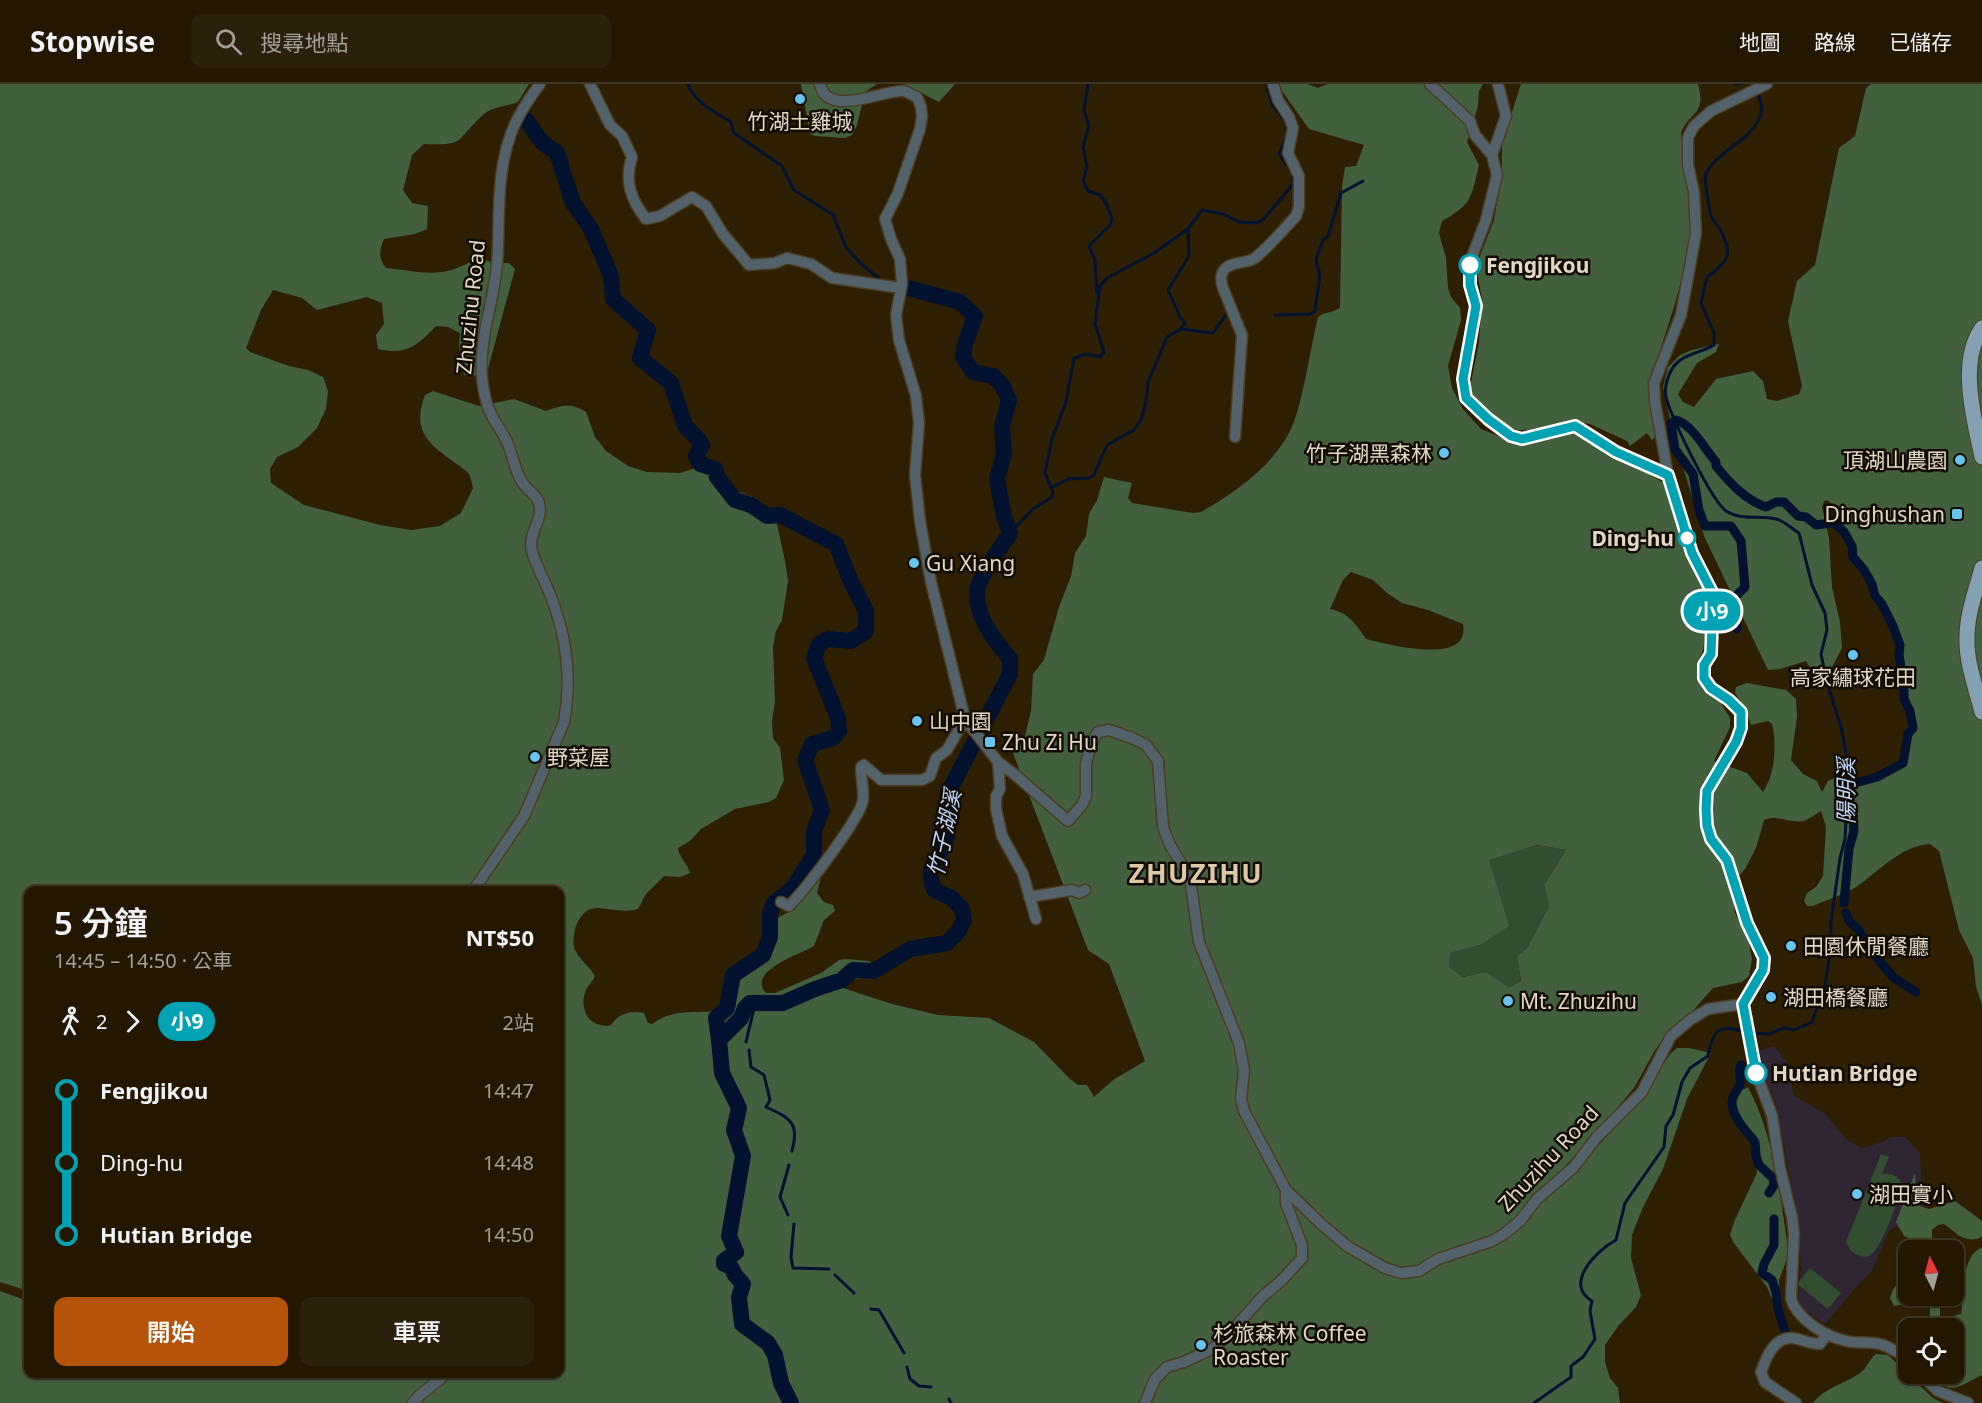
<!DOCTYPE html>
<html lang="zh-TW">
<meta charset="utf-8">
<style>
body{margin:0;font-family:"Noto Sans","Noto Sans TC",sans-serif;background:#2b200c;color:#f1f3f6;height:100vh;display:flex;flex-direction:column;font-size:22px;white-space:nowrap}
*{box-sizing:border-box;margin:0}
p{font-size:20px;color:#a39f99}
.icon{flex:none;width:33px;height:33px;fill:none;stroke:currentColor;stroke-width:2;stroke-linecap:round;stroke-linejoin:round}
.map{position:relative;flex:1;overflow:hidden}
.details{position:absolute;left:24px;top:802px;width:540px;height:492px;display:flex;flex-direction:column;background:#231702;border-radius:12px;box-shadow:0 2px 4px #0004,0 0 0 2px #403624}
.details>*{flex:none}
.badge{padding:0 12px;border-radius:20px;font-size:21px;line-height:39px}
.needle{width:39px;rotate:354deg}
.fabs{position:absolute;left:1898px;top:1156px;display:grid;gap:12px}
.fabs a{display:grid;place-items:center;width:66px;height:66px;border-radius:12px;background:#231702;box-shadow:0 2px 4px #0004,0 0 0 2px #403624;font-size:30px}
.map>.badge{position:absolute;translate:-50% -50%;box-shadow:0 0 0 3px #fff}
.legs{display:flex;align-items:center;gap:9px;height:66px;padding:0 30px;font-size:20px}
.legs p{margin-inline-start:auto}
.head{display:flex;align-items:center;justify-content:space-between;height:102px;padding:0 30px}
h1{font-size:33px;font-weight:600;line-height:45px}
.primary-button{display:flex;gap:12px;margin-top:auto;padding:12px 30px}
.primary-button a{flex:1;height:69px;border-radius:12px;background:#b45309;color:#fff;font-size:24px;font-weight:600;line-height:69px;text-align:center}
.primary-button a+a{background:#2b200c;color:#f1f3f6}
ul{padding:0 30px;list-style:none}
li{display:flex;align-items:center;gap:21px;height:72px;font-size:22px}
li i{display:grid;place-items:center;width:9px;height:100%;margin:0 8px;background:currentColor}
li i::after{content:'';width:15px;height:15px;margin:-8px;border:4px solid;border-radius:50%;background:#231702}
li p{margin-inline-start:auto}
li:first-child i{background:linear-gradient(#0000 50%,currentColor 0)}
li:last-child i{background:linear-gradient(currentColor 50%,#0000 0)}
header{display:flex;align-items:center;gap:36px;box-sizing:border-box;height:84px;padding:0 30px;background:#231702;border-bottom:2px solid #403624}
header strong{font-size:28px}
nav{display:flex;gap:33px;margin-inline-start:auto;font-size:21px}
.search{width:420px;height:54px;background:#2b200c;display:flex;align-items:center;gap:15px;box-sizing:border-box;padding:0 21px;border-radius:12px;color:#a39f99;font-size:22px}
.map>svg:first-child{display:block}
.education{fill:#302533}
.green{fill:#334d30}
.forest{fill:#42603e;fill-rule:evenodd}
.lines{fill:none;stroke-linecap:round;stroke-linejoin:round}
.stream{stroke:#01112f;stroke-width:3}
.canal{stroke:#01112f;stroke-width:9}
.river{stroke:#01112f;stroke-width:16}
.minor-casing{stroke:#4c3d22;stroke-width:13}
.primary-casing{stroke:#4c3d22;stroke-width:17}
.minor{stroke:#53626a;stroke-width:10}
.primary{stroke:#83a1b2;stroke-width:15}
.line-1-casing{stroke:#fff;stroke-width:14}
.line-1{stroke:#00a3b4;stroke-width:9}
.poi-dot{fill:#67c4ef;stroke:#120b02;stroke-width:2}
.stop-1-dot{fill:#fff;stroke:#00a3b4;stroke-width:3}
.labels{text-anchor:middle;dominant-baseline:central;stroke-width:5;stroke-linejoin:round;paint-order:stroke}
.poi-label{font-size:21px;fill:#e2d8c7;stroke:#120b02;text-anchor:start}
.stop-label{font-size:21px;font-weight:bold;fill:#e2d8c7;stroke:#120b02;text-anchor:start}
.street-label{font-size:21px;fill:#e2d8c7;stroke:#120b02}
.water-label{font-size:22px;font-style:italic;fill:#bfd7fc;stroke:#120b02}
.district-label{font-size:27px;font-weight:bold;letter-spacing:1.5px;fill:#ddc8a8;stroke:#120b02}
</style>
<header>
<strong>Stopwise</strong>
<div class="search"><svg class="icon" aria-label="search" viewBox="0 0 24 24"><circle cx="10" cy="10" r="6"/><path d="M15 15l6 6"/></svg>搜尋地點</div>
<nav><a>地圖</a><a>路線</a><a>已儲存</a></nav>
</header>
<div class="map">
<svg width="1982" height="1319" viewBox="0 0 1982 1319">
<rect width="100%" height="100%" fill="#2f1f02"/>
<path class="education" d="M1774 962 1790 983 1793 1011 1824 1029 1847 1056 1862 1064 1882 1058 1891 1053H1905L1920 1069 1923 1121 1919 1131 1912 1137 1890 1145 1871 1189 1861 1197 1827 1238 1824 1240 1802 1225 1798 1217 1801 1183 1798 1144 1784 1061 1775 1020 1756 968Z"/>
<path class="green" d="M1537 761 1566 766 1544 801 1549 822 1527 864 1517 872 1521 897 1509 905 1486 888 1463 893 1449 883V869L1480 861 1488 776Z
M1881 1070 1889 1073 1882 1090C1891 1088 1898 1092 1903 1101L1902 1106C1896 1120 1882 1163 1872 1170 1867 1174 1863 1173 1858 1171 1852 1169 1849 1165 1846 1158Z
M1810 1184 1841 1209 1828 1225 1797 1200Z"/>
<path class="forest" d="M0 0H529L518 18C506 23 493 22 483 31 455 56 467 62 424 60L412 71 403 106 412 119 428 122 427 145 415 150 384 155C379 167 378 174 386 184 424 188 444 196 478 173L493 179H509L515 185 486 292 464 291 459 262 460 249 448 243 436 242C418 261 406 272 378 265L376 251 384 240 382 219 367 213 317 226 302 214 273 206 261 226 246 264 250 268 289 282 308 286 323 293 328 307 326 325 317 344 298 363 277 373 270 385 271 399 304 421 380 441 411 446 440 442 461 429 473 404C472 400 471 394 469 390 466 386 458 381 454 378 427 359 412 346 425 311L433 307 479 322 514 315 546 327C562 321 571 319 586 328L595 353 606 367 628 382 647 388 680 389 696 384 708 386 737 407 755 414 766 423 777 440 785 477 788 497 782 536 776 547 773 563 775 618 772 636 773 654 780 664 784 696 776 714 769 718 735 725 701 745 690 757 678 764C679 774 688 780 690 789L680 793 664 792 646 810 638 825C611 833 589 809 576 842 574 849 572 859 575 866 580 876 590 883 595 892 593 897 589 900 587 904 580 916 583 935 597 940 601 941 607 943 611 941 613 939 615 936 617 934 625 928 635 927 644 929L648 939 652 940C678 921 698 933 725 924L727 892 736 882 760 868 767 839 789 828 809 782 815 775 821 774 824 781 817 809 824 818 833 821 835 827 824 836 814 862C801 870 746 887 766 909H775L821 889 839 876 846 875 869 877 881 888 880 892 874 895 861 894 844 898 843 904 892 920 938 931 989 934 1034 958 1070 995 1078 1001H1087L1094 1013 1113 996 1145 977 1109 880 1088 866 1013 669 1024 656 1031 627 1033 590 1044 576 1059 523 1071 492 1075 469 1086 452 1089 430 1097 416 1104 393 1132 399 1128 414 1132 419 1193 429 1201 428C1239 406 1282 376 1296 332 1306 299 1310 266 1318 233 1324 228 1332 229 1340 224L1342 103 1345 83 1356 82 1364 61 1309 45 1280 4 1279 0H1307L1318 4 1328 0H1483L1479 7 1478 22 1467 58 1479 81C1471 113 1473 120 1442 137L1439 149 1446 174 1448 204 1451 213 1460 224 1461 236 1448 282 1452 304 1463 325 1481 345 1521 361 1555 351 1569 349 1578 350 1613 373 1635 382 1664 399 1689 472 1708 511 1707 535 1703 567 1698 578 1697 590 1709 611 1719 616 1730 634V643L1714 677 1747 689 1763 708C1775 691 1777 660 1772 640L1768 637 1751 641 1745 625 1735 609 1736 603 1747 599 1786 606 1796 615 1797 632 1791 676 1803 690 1817 697 1822 708 1828 697 1834 694 1846 700 1859 701 1895 686 1904 677 1910 659 1912 640 1893 543 1882 522 1877 504 1854 467 1833 421 1827 416 1824 417 1822 423 1829 454 1832 503 1840 538 1842 564 1830 587H1812L1806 577 1780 585 1768 586 1704 452 1675 357 1663 303 1668 283 1680 271 1692 266 1719 260 1716 268 1697 279 1678 310 1683 318 1694 323 1716 295 1753 287 1763 297 1767 315 1777 317 1799 310 1802 302 1788 237 1797 197 1815 181 1839 64 1855 52 1866 4 1871 0H1982V921L1976 903 1973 874 1959 846 1939 767 1930 760C1899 762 1878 789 1853 805 1841 812 1826 816 1813 822H1807L1804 817 1807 809 1816 803 1823 792 1826 743 1821 727C1816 730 1809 735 1804 737 1789 740 1778 730 1764 736L1756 764 1745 785 1731 801 1735 829 1748 854 1752 875 1749 892 1742 898 1713 904 1690 930 1666 950 1654 968 1634 1004 1586 1061 1543 1104 1531 1111 1532 1115 1551 1110 1577 1085 1643 1012 1660 984 1672 968 1677 964H1689L1711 969 1687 1015 1663 1085 1643 1123 1632 1151 1631 1174 1641 1211 1636 1223 1619 1241 1605 1261V1278L1610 1294 1618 1304 1620 1319H0V1207L28 1217V1290H560V807H28V1207L0 1198ZM1351 488 1373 496 1387 509 1402 519 1428 526 1463 540C1471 583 1386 560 1366 555 1355 539 1349 529 1330 525L1343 496ZM1537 761 1566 766 1544 801 1549 822 1527 864 1517 872 1521 897 1509 904 1486 888 1463 893 1449 883 1450 869 1480 861 1509 842 1489 776Z
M801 0H877L865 8 857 41 852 51 845 54 815 52 810 50Z
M904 0H955L939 18Z
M1521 0H1698C1707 33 1688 28 1681 49 1683 81 1692 113 1690 146 1687 194 1664 251 1650 298L1649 312 1655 353 1652 356 1647 349 1630 362 1627 357 1590 340 1569 337 1534 346H1517L1508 343 1473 316 1470 304 1479 258 1482 215 1476 182 1494 136 1502 87V59Z
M1748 1003C1774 1052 1780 1110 1788 1164L1787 1175 1779 1196 1780 1233 1767 1203 1734 1159 1730 1151 1734 1138 1757 1089 1754 1065 1733 1027 1731 1012Z
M1915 1089 1917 1121 1929 1125 1955 1117 1982 1137V1151L1980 1154C1963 1159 1957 1149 1944 1140L1938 1141 1932 1146V1156L1938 1161 1940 1167H1910L1911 1155 1904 1152 1896 1138Z
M1982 1163V1291C1957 1303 1952 1313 1930 1290H1953V1245H1920L1930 1241V1218H1907L1906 1220 1894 1222 1890 1214 1893 1206 1908 1184V1212H1935L1940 1222V1236L1961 1230C1965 1210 1960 1173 1982 1163Z
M1876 1270 1888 1271 1933 1314 1943 1319H1813C1825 1303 1846 1300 1861 1288 1868 1283 1869 1275 1876 1270Z"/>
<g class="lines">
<path class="stream" d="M688 0C693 17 716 29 731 38L734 49 782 82 794 106 833 131 846 163 859 178 882 197
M1088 0 1084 26 1089 42 1083 63 1087 83 1083 97 1088 107 1100 111 1106 119 1112 134 1110 141 1089 162 1095 176 1097 209
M1266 0 1272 20 1285 37 1288 49 1279 70 1289 84
M1736 0H1740
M1275 231 1310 230 1315 227 1320 191 1316 176 1323 156 1328 152 1341 109 1363 97
M1181 245 1185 239 1180 233 1168 206 1189 172 1188 145
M1051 404 1068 395 1089 394 1094 391 1107 361 1134 346 1141 336 1146 318 1148 298 1167 253 1181 245 1213 249 1225 232
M1010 449 1033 425 1052 413 1053 408 1045 389 1052 355 1066 318 1074 274 1086 270 1100 273 1104 268 1095 240 1100 202 1107 194 1154 169 1188 145 1202 126 1223 130 1239 138 1256 139 1263 136 1293 100V89
M1837 594 1849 587
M1751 949 1769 950 1784 944 1794 946 1812 938 1825 901 1831 864V838L1840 774 1845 755 1846 736 1839 707 1840 689 1847 675 1841 643 1827 599 1821 570 1827 546 1825 529 1812 501 1799 449C1792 445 1783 436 1776 435 1759 431 1742 437 1726 427 1711 416 1671 333 1666 313 1664 303 1668 290 1674 282 1683 270 1701 269 1714 261V249L1701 219 1707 193C1727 179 1734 171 1721 147 1718 142 1713 137 1711 132 1710 129 1705 98 1705 95 1706 78 1736 62 1748 50 1766 32 1764 22 1754 0
M746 958 755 920
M749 966 751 983 764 991 770 1016 766 1023C790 1034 800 1039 792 1067
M788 1131 780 1113 789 1081
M794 1140 791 1173 793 1184 829 1185
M835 1191 854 1209
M871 1225 879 1226 904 1269
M907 1283 910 1295 919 1302 931 1303
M949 1315 951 1319
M1534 1319 1571 1293V1282L1583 1273 1595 1255 1590 1227 1592 1217C1563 1200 1597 1166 1616 1156L1625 1119 1664 1063 1666 1042 1673 1031 1682 998 1690 984 1708 972C1713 946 1718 939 1745 948"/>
<path class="canal" d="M1675 336C1692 339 1705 366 1716 378V382C1729 398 1745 416 1766 423L1776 418H1784L1798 432 1806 433 1816 441 1831 439 1837 441 1844 448 1852 462 1853 473 1864 486 1872 500 1875 512 1882 520 1893 542 1900 561 1899 571 1904 599V615L1910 627 1913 644 1908 650 1903 679 1877 693 1859 698
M1671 339 1675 365 1693 390 1699 426 1705 442H1731L1741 457 1745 503 1730 518 1737 545
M1839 707 1844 705
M1842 722 1850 726
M1844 819 1849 765 1854 747 1853 731
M1846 829 1849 837 1857 844 1880 878 1894 894 1916 908
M1741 981C1738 987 1741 992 1740 999 1739 1005 1733 1011 1732 1017 1731 1032 1747 1048 1755 1058L1756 1072 1759 1081 1773 1094 1774 1101 1769 1109
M1774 1135V1161L1764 1180 1762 1189 1772 1196 1776 1208 1778 1225 1786 1250"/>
<path class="river" d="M526 36 542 58 557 69 573 119 591 145 611 192 613 215 648 246 640 274 671 299 685 342 699 356 702 361 696 372 700 380 715 385 717 393 735 416 751 421 767 432 780 431 836 460 851 498 866 527V547L851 557 828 555 819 560 814 574 838 634 839 647 833 654 812 660 805 676 822 726 814 747V771L793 804 774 819 770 829V853L763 871 733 891 727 924 716 934 719 956
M791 1319 781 1299 775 1271 768 1259 742 1240 739 1213 743 1200 735 1191 731 1183 724 1180V1177L736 1168 729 1152 743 1072 734 1046 739 1024 722 989 719 956 741 934 745 924 750 919H783L815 905 842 896 853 886 874 887 910 865 947 859 958 848 964 836 962 825 952 814 934 806C923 777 943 775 947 752 949 738 944 724 948 709L1010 590V575C994 556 973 530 978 503 981 490 1002 462 1010 449L1004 433 997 395 1004 370 1002 342 1009 316 1002 301 993 292 973 288 963 273 965 260 975 232 960 218 908 204"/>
<g class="minor-casing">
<path id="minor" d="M590 0 610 41 622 52 632 73C624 97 631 116 646 135L660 132 692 113 706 122 723 150 749 181 775 179 787 174 811 180 832 194 901 204
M820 0C827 35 884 5 904 7 908 8 913 12 917 13L921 23 922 33 920 45 898 109 885 135 891 155 900 175 902 200 896 231 899 256 916 312 919 339 915 391 920 437 931 498 965 635 998 678 1014 690 1068 737 1082 721 1086 712V680L1091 660 1098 648 1109 646 1132 654 1146 661 1158 677 1163 743 1170 761 1190 794 1199 858 1239 959 1244 987 1241 1014 1244 1027 1286 1106 1320 1139 1347 1162 1385 1184 1401 1189 1419 1187 1438 1175 1492 1157 1504 1150 1520 1137 1537 1115 1574 1083 1596 1054 1642 1008 1671 952 1690 936 1708 925 1743 920
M1430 0 1470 37 1475 51 1492 71 1497 91 1486 136 1470 178V201L1476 222 1463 295 1466 314 1488 335 1511 352 1522 355 1575 342 1616 368 1668 391
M1767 0 1711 27 1694 42 1688 53V81L1694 108 1696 149 1681 231 1654 299 1655 318 1668 391 1692 469 1713 510 1711 570 1704 581V594L1711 604 1729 616 1741 628V644L1736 659 1707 707V742L1711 755 1727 776 1747 839 1764 874 1763 886 1743 920 1756 989 1772 1031 1780 1084 1792 1133 1794 1149 1791 1215C1798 1236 1825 1252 1846 1257 1858 1260 1872 1257 1883 1261 1892 1264 1900 1270 1908 1275
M1492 71 1506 32 1498 0
M1235 353 1242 251 1223 204C1221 199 1220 191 1224 186 1231 177 1247 180 1255 174 1270 162 1283 146 1296 132L1299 123V92L1288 69 1293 44 1289 33 1278 16 1273 0
M998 678 1000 705 996 712V725L1002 752 1023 790 1036 835
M473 807 524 732 564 638C572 595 567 554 551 513 546 498 536 483 532 467 527 450 544 436 539 419 537 411 527 406 522 398 515 387 513 373 508 360 502 346 491 335 487 320 472 269 492 231 497 181 500 142 496 98 508 59 514 37 526 19 540 0
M1029 813 1072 806 1079 809 1085 806
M781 818 789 822C805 806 860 735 863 716 864 706 861 694 861 683L864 681 881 696H922L930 692 936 674 947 666 965 635
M1920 1290 1938 1307 1968 1319
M413 1319 419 1312 446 1290
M1145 1319 1155 1295 1167 1283 1184 1278 1212 1265 1227 1252 1263 1212 1281 1197 1302 1174V1161L1286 1119V1106
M1796 1319 1765 1298 1761 1288C1766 1274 1774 1253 1792 1254 1802 1255 1810 1260 1820 1260L1827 1250"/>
</g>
<g class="primary-casing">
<path id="primary" d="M1982 244C1958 278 1974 334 1982 373
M1982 484C1976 506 1967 530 1967 553 1966 578 1976 604 1982 628"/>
</g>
<use href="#minor" class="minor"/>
<use href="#primary" class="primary"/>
</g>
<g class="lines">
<g class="line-1-casing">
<path id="line-1" d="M1470 181V201L1476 222 1463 295 1466 314 1488 335 1511 352 1522 355 1575 342 1616 368 1668 391 1692 469 1713 510 1711 570 1704 581V594L1711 604 1729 616 1741 628V644L1736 658 1707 707 1706 725 1707 742 1711 755 1727 776 1747 839 1764 874 1763 886 1743 920 1756 989"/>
</g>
<use href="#line-1" class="line-1"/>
</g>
<g class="poi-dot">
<circle cx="800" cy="15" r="6"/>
<circle cx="1444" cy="369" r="6"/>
<circle cx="1960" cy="376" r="6"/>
<rect x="1951" y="424" width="12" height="12" rx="3"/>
<circle cx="914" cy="479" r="6"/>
<circle cx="1853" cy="571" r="6"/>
<circle cx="917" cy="637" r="6"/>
<rect x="984" y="652" width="12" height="12" rx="3"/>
<circle cx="535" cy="673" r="6"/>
<circle cx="1791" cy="862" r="6"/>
<circle cx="1771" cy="913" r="6"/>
<circle cx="1508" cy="917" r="6"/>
<circle cx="1857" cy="1110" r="6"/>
<circle cx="1201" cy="1261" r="6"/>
</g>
<g class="stop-1-dot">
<circle cx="1470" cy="181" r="10"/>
<circle cx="1687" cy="454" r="8"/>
<circle cx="1756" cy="989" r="10"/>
</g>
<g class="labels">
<g class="poi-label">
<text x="800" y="37" text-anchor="middle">竹湖土雞城</text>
<text x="1432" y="369" text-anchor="end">竹子湖黑森林</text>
<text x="1948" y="376" text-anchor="end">頂湖山農園</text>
<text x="1945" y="430" text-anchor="end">Dinghushan</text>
<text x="926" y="479">Gu Xiang</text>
<text x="1853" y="593" text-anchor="middle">高家繡球花田</text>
<text x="929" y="637">山中園</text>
<text x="1002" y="658">Zhu Zi Hu</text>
<text x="547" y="673">野菜屋</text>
<text x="1803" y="862">田園休閒餐廳</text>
<text x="1783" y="913">湖田橋餐廳</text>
<text x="1520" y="917">Mt. Zhuzihu</text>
<text x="1869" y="1110">湖田實小</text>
<text x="1213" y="1249">杉旅森林 Coffee<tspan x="1213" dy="24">Roaster</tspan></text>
</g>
<g class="stop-label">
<text x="1486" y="181">Fengjikou</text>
<text x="1674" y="454" text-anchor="end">Ding-hu</text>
<text x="1772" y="989">Hutian Bridge</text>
</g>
<g class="street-label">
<text transform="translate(470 223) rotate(-84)">Zhuzihu Road</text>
<text transform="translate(1548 1074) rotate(-47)">Zhuzihu Road</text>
</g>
<g class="water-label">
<text transform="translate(1845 707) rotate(-90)">陽明溪</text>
<text transform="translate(943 749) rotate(-78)">竹子湖溪</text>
</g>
<g class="district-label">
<text x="1196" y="788">ZHUZIHU</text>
</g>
</g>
</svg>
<div class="fabs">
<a><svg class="needle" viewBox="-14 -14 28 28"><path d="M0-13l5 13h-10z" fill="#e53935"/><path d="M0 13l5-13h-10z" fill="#a39f99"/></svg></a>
<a><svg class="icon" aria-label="locate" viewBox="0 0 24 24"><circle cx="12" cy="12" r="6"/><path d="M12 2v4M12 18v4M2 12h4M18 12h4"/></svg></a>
</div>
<b class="badge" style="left:1712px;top:527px;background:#00a3b4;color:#fff">小9</b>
<section class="details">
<div class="head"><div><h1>5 分鐘</h1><p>14:45 – 14:50 · 公車</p></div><b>NT$50</b></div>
<div class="legs"><svg class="icon" aria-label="walk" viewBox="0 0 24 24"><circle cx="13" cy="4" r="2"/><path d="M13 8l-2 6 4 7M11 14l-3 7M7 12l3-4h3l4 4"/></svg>2<svg class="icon" aria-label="forward" viewBox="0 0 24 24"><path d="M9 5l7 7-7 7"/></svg><b class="badge" style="background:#00a3b4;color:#fff">小9</b><p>2站</p></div>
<ul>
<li><i style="color:#00a3b4"></i><b>Fengjikou</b><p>14:47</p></li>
<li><i style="color:#00a3b4"></i><span>Ding-hu</span><p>14:48</p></li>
<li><i style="color:#00a3b4"></i><b>Hutian Bridge</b><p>14:50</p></li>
</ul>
<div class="primary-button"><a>開始</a><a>車票</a></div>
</section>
</div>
